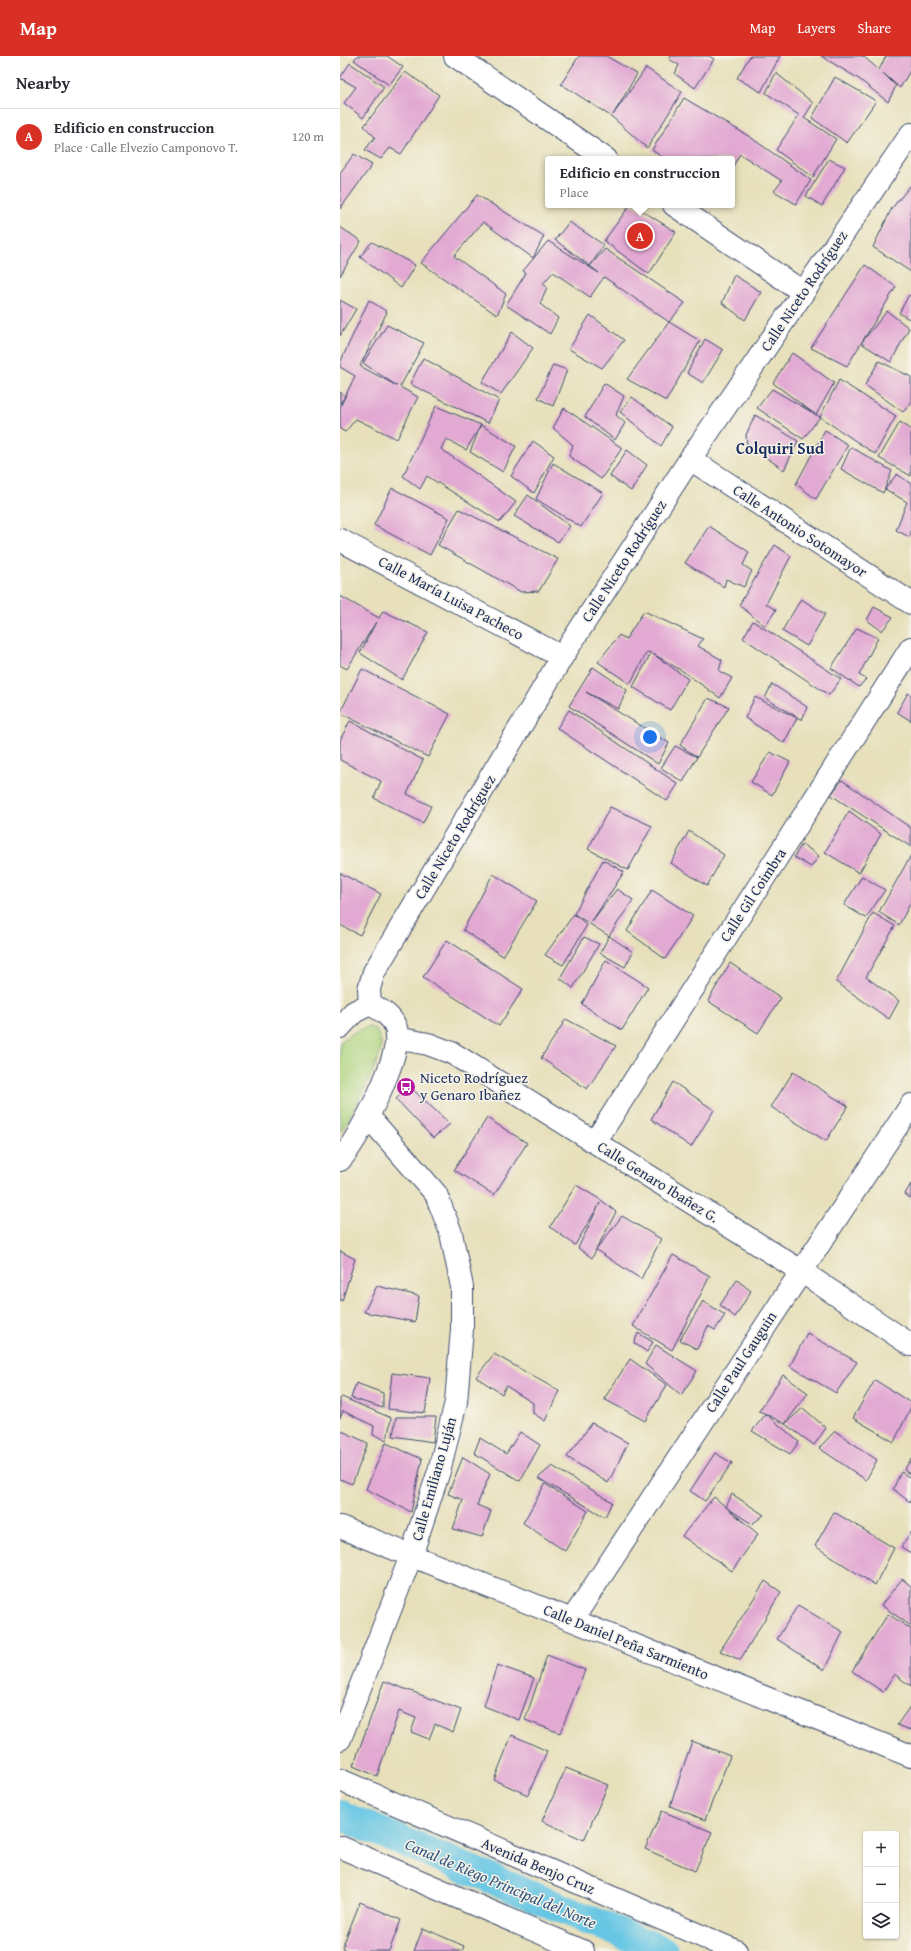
<!DOCTYPE html>
<meta charset="utf-8">
<style>
body{margin:0;font-family:"Gentium Book Plus",serif;background:#f7f7f7;color:#2b2b33}
.controls{position:absolute;right:12px;bottom:12px;display:grid;overflow:hidden;border-radius:4px;box-shadow:0 1px 3px #0004}
.controls button{width:36px;height:36px;display:grid;place-items:center;padding:0;border:0;border-bottom:1px solid #e1e1e2;background:#fff;color:#2b2b33;font:20px sans-serif}
.you{position:absolute;left:310px;top:681px;width:14px;height:14px;margin:-10px;border:3px solid #fff;border-radius:50%;background:#1a73e8;box-shadow:0 0 0 6px #1a73e833}
.badge{display:grid;place-items:center;width:26px;height:26px;border-radius:50%;background:#d93025;color:#fff;font-size:13px;font-weight:700}
.pin{position:absolute;translate:-50% -50%;border:2px solid #fff;box-shadow:0 1px 4px #0006}
.popup{position:absolute;left:205px;top:100px;width:190px;height:52px;box-sizing:border-box;display:grid;place-content:center;border-radius:4px;background:#fff;filter:drop-shadow(0 1px 3px #0005);font-size:13px;white-space:nowrap;color:#7c7c81}
.popup b{font-size:15px;color:#2b2b33}
.popup::after{content:'';position:absolute;left:50%;top:100%;margin-left:-8px;border:8px solid transparent;border-top-color:#fff}
.list{margin:0;padding:0;list-style:none}
h2{display:flex;justify-content:space-between;align-items:center;height:52px;margin:0;padding:0 16px;font-size:17px}
h2 small{font-size:13px;font-weight:400;color:#7c7c81}
.list li{display:grid;grid-template-columns:26px 1fr auto;gap:12px;align-items:center;box-sizing:border-box;height:56px;padding:0 16px;border-top:1px solid #e1e1e2}
.list b{display:block;font-size:15px;white-space:nowrap}
.list p{margin:0;font-size:13px;white-space:nowrap;color:#7c7c81}
.list em{font-size:13px;font-style:normal;color:#7c7c81}
.icon{flex:none;width:22px;height:22px;fill:none;stroke:currentColor;stroke-width:2;stroke-linecap:round;stroke-linejoin:round}
.map{position:relative;flex:none;width:571px;height:1895px;overflow:hidden}
header{display:flex;align-items:center;gap:24px;box-sizing:border-box;height:56px;padding:0 20px;background:#d93025;color:#fff}
header strong{font-size:19px}
nav{display:flex;gap:22px;margin-inline-start:auto;font-size:14px}
main{display:flex}
aside{flex:1;background:#fff}
.map>svg:first-child{display:block}
.green{fill:#acd37d;stroke:#64816e}
.lines{fill:none;stroke-linecap:round;stroke-linejoin:round}
.canal{stroke:#66c6e4;stroke-width:30}
.building{fill:#e2a9d3}
.minor-casing{stroke:#3a4a6c;stroke-width:24}
.minor{stroke:#fff;stroke-width:22}
.labels{text-anchor:middle;stroke-width:3;stroke-linejoin:round;paint-order:stroke}
.street-label{font-size:15px;fill:#1b2f5e;stroke:#f7f3e8}
.poi-label{font-size:15px;fill:#1b2f5e;stroke:#f7f3e8;text-anchor:start}
.neighbourhood-label{font-size:16px;font-weight:bold;fill:#1b2f5e;stroke:#f7f3e8}
.water-label{font-size:16px;font-style:italic;fill:#2e5580;stroke:#f7f3e8}
</style>
<header>
<strong>Map</strong>
<nav><a>Map</a><a>Layers</a><a>Share</a></nav>
</header>
<main>
<aside>
<h2>Nearby<small></small></h2>
<ul class="list">
<li><span class="badge">A</span><div><b>Edificio en construccion</b><p>Place · Calle Elvezio Camponovo T.</p></div><em>120 m</em></li>
</ul>
</aside>
<div class="map">
<svg width="571" height="1895" viewBox="0 0 571 1895">
<rect width="100%" height="100%" fill="#f7f3e8"/>
<filter id="ink" filterUnits="userSpaceOnUse"><feTurbulence type="fractalNoise" baseFrequency=".025" numOctaves="2"/><feDisplacementMap in="SourceGraphic" scale="8" xChannelSelector="R" yChannelSelector="G"/><feConvolveMatrix kernelMatrix="1 2 1 2 8 2 1 2 1" color-interpolation-filters="sRGB"/></filter>
<filter id="wash" filterUnits="userSpaceOnUse"><feTurbulence type="fractalNoise" baseFrequency=".012" numOctaves="4" result="noise"/><feDisplacementMap in="SourceGraphic" scale="16" xChannelSelector="R" yChannelSelector="G"/><feGaussianBlur stdDeviation="0.9" result="paint"/><feColorMatrix in="noise" values="0 0 0 0 0 0 0 0 0 0 0 0 0 0 0 0 0 1.4 0 .05"/><feComposite in="paint" operator="in"/></filter>
<g filter="url(#wash)">
<rect width="100%" height="100%" fill="#e7e0bb"/>
<path class="green" d="M 30,971 L 36,974 C 38,978 41,984 41,989 C 42,1003 9,1063 0,1077 L 0,986 C 9,979 18,973 30,971 Z"/>
<g class="lines">
<path class="canal" d="M 0,1759 L 323,1895"/>
</g>
<g id="blocks">
<path class="building" d="M 17,0 L 47,0 L 63,11 L 49,29 L 14,4 Z
M 239,0 L 266,0 L 297,18 L 273,59 L 306,12 L 342,36 L 307,92 L 272,61 L 221,28 Z
M 331,0 L 369,0 L 374,3 L 355,32 L 335,18 L 339,9 L 329,3 Z
M 410,0 L 440,0 L 421,36 L 397,22 Z
M 481,0 L 523,0 L 539,14 L 546,0 L 571,0 L 571,13 L 560,32 L 543,17 L 556,30 L 548,46 L 519,23 Z
M 10,7 L 44,31 L 23,62 L 4,47 L 16,31 L 0,22 Z
M 65,16 L 99,39 L 61,98 L 50,92 L 41,103 L 25,94 L 35,81 L 24,70 Z
M 436,17 L 473,47 L 464,62 L 496,83 L 473,121 L 436,94 L 459,59 L 426,37 Z
M 495,21 L 536,45 L 507,87 L 472,62 Z
M 344,42 L 410,81 L 471,124 L 456,148 L 434,135 L 442,125 L 400,98 L 392,112 L 392,103 L 325,103 L 312,94 Z
M 14,98 L 32,109 L 0,153 L 0,117 Z
M 489,103 L 505,111 L 482,150 L 466,140 Z
M 571,129 L 571,216 L 533,191 L 552,152 Z
M 137,139 L 204,180 L 193,202 L 143,166 L 114,200 L 166,238 L 157,259 L 81,207 Z
M 290,149 L 293,149 L 336,176 L 309,218 L 264,185 Z
M 229,166 L 264,189 L 250,210 L 215,184 Z
M 0,171 L 21,185 L 0,220 Z
M 208,185 L 259,217 L 250,210 L 265,193 L 345,247 L 329,266 L 264,221 L 250,241 L 213,216 L 203,228 L 207,231 L 200,248 L 218,262 L 210,278 L 166,249 L 186,217 L 183,215 Z
M 32,186 L 75,209 L 61,232 L 20,201 Z
M 525,209 L 556,231 L 507,310 L 471,292 Z
M 394,219 L 421,236 L 405,264 L 382,247 Z
M 569,239 L 571,240 L 571,264 L 559,257 Z
M 0,244 L 16,253 L 0,280 Z
M 29,244 L 47,256 L 20,310 L 57,330 L 23,307 L 47,269 L 84,287 L 60,331 L 78,341 L 57,383 L 16,363 L 5,376 L 0,373 L 0,351 L 15,320 L 0,311 L 0,307 Z
M 547,255 L 569,272 L 551,306 L 521,287 Z
M 250,259 L 284,284 L 262,312 L 229,293 Z
M 329,266 L 360,285 L 326,345 L 287,323 Z
M 172,276 L 193,292 L 161,338 L 142,326 Z
M 365,283 L 383,294 L 363,327 L 347,317 Z
M 452,297 L 494,327 L 476,359 L 433,327 Z
M 83,302 L 159,344 L 148,367 L 70,328 Z
M 539,305 L 571,321 L 571,347 L 563,356 L 525,329 Z
M 213,309 L 227,314 L 213,350 L 198,342 Z
M 499,324 L 556,360 L 535,398 L 480,361 Z
M 264,327 L 284,340 L 276,359 L 285,367 L 275,384 L 245,361 Z
M 432,333 L 480,361 L 463,383 L 417,352 Z
M 0,336 L 5,340 L 0,348 Z
M 292,341 L 332,371 L 321,390 L 280,356 Z
M 96,350 L 141,369 L 176,390 L 163,416 L 130,396 L 141,369 L 126,394 L 106,383 L 101,393 L 176,446 L 160,466 L 87,420 L 80,433 L 63,420 Z
M 224,352 L 282,392 L 261,423 L 229,400 L 233,389 L 213,372 Z
M 415,359 L 458,385 L 444,414 L 407,388 L 406,379 Z
M 560,366 L 571,373 L 571,420 L 539,402 Z
M 485,374 L 508,389 L 476,443 L 456,428 Z
M 193,385 L 214,400 L 194,437 L 171,420 Z
M 511,391 L 552,415 L 543,437 L 501,413 Z
M 287,394 L 307,409 L 291,435 L 270,420 Z
M 213,407 L 263,437 L 241,471 L 196,443 Z
M 557,418 L 571,428 L 571,478 L 569,481 L 556,474 L 567,446 L 545,433 Z
M 52,432 L 109,462 L 90,499 L 34,469 Z
M 188,439 L 230,470 L 218,486 L 174,460 Z
M 119,453 L 218,503 L 199,535 L 181,536 L 98,489 Z
M 369,470 L 409,496 L 403,509 L 412,515 L 404,531 L 386,523 L 384,531 L 345,507 Z
M 435,489 L 451,500 L 426,548 L 436,554 L 425,570 L 399,549 Z
M 0,540 L 39,562 L 43,555 L 88,576 L 62,624 L 20,597 L 36,566 L 7,613 L 0,609 Z
M 461,543 L 485,558 L 467,590 L 442,575 Z
M 534,551 L 553,561 L 542,575 L 527,564 Z
M 304,555 L 363,583 L 358,590 L 382,604 L 379,615 L 392,622 L 380,642 L 344,616 L 313,598 L 348,623 L 330,654 L 293,631 L 311,597 L 307,596 L 290,628 L 258,606 L 279,579 L 286,583 Z
M 413,565 L 501,623 L 489,639 L 403,582 Z
M 517,572 L 538,582 L 519,619 L 526,623 L 519,631 L 491,612 Z
M 253,611 L 287,634 L 278,653 L 246,636 L 329,687 L 318,708 L 229,650 Z
M 22,613 L 110,658 L 88,701 L 0,657 Z
M 432,628 L 467,651 L 462,664 L 425,642 Z
M 568,637 L 571,639 L 571,665 L 557,656 Z
M 415,641 L 457,662 L 444,687 L 405,662 Z
M 368,642 L 389,651 L 357,701 L 340,689 Z
M 229,654 L 338,728 L 327,745 L 217,672 Z
M 10,665 L 83,704 L 67,738 L 91,750 L 83,767 L 34,742 L 41,725 L 0,704 L 0,684 Z
M 335,690 L 357,701 L 343,726 L 321,712 Z
M 430,696 L 450,706 L 432,739 L 411,726 Z
M 502,724 L 571,772 L 571,791 L 491,739 Z
M 270,751 L 312,770 L 288,814 L 248,793 Z
M 509,755 L 541,778 L 519,817 L 485,796 Z
M 349,775 L 384,799 L 367,830 L 331,807 Z
M 462,788 L 479,800 L 471,811 L 454,801 Z
M 571,799 L 571,846 L 559,869 L 539,856 Z
M 263,804 L 284,816 L 252,865 L 277,833 L 293,844 L 269,880 L 234,858 L 247,869 L 223,909 L 205,899 L 234,858 Z
M 0,817 L 41,838 L 20,879 L 0,869 Z
M 153,818 L 197,845 L 163,900 L 123,874 Z
M 522,820 L 545,834 L 526,862 L 504,849 Z
M 312,834 L 353,860 L 325,903 L 287,875 Z
M 533,857 L 555,870 L 526,921 L 559,945 L 549,963 L 496,926 Z
M 269,880 L 293,896 L 285,911 L 260,897 Z
M 244,881 L 259,888 L 233,932 L 220,922 Z
M 107,884 L 183,933 L 159,970 L 83,921 Z
M 266,904 L 308,931 L 282,974 L 242,948 Z
M 390,907 L 441,942 L 418,977 L 368,945 Z
M 226,963 L 276,990 L 247,1033 L 201,1002 Z
M 453,1016 L 508,1050 L 486,1085 L 431,1051 Z
M 333,1026 L 374,1054 L 351,1091 L 311,1063 Z
M 69,1030 L 110,1068 L 93,1082 L 56,1043 Z
M 147,1062 L 187,1087 L 154,1139 L 114,1114 Z
M 571,1128 L 571,1143 L 565,1138 Z
M 236,1129 L 261,1144 L 276,1156 L 256,1194 L 282,1160 L 321,1183 L 301,1223 L 256,1194 L 252,1202 L 238,1192 L 260,1147 L 235,1189 L 210,1171 Z
M 0,1195 L 15,1203 L 2,1245 L 0,1244 Z
M 333,1199 L 370,1220 L 332,1294 L 293,1270 Z
M 397,1224 L 411,1235 L 395,1261 L 380,1249 Z
M 37,1230 L 79,1240 L 75,1266 L 24,1256 Z
M 363,1245 L 385,1259 L 375,1274 L 368,1270 L 357,1293 L 340,1284 Z
M 298,1277 L 313,1286 L 307,1296 L 294,1287 Z
M 467,1277 L 517,1306 L 496,1337 L 450,1310 Z
M 316,1289 L 357,1315 L 341,1339 L 305,1308 Z
M 154,1298 L 219,1335 L 205,1365 L 193,1357 L 193,1347 L 166,1330 L 162,1338 L 136,1321 Z
M 290,1303 L 327,1329 L 305,1365 L 264,1343 Z
M 52,1317 L 90,1322 L 85,1357 L 48,1353 Z
M 443,1319 L 468,1337 L 445,1368 L 426,1358 L 459,1386 L 450,1398 L 412,1375 L 426,1358 L 419,1355 Z
M 535,1324 L 571,1347 L 571,1351 L 554,1386 L 513,1362 Z
M 16,1327 L 43,1337 L 43,1352 L 11,1342 Z
M 2,1341 L 51,1362 L 47,1384 L 33,1379 L 34,1370 L 3,1355 L 0,1362 L 0,1343 Z
M 463,1352 L 486,1372 L 474,1389 L 445,1368 Z
M 56,1361 L 96,1361 L 93,1386 L 53,1380 Z
M 252,1367 L 288,1387 L 268,1427 L 227,1401 Z
M 0,1374 L 28,1387 L 12,1428 L 0,1423 Z
M 495,1375 L 537,1404 L 526,1424 L 479,1392 Z
M 180,1376 L 200,1389 L 180,1425 L 134,1397 L 140,1382 L 166,1398 Z
M 46,1387 L 82,1403 L 71,1456 L 26,1433 Z
M 375,1397 L 392,1407 L 365,1445 L 350,1435 Z
M 123,1401 L 150,1418 L 137,1449 L 151,1455 L 142,1481 L 113,1473 L 123,1444 L 108,1438 Z
M 571,1403 L 571,1419 L 564,1414 Z
M 212,1410 L 272,1446 L 265,1461 L 198,1422 Z
M 561,1416 L 571,1422 L 571,1447 L 553,1433 Z
M 205,1428 L 248,1455 L 225,1495 L 183,1467 Z
M 392,1438 L 424,1459 L 412,1468 L 386,1451 L 418,1478 L 392,1515 L 342,1480 L 374,1441 L 386,1451 Z
M 494,1456 L 554,1492 L 535,1529 L 475,1490 Z
M 571,1476 L 571,1497 L 561,1491 Z
M 562,1523 L 571,1530 L 571,1570 L 541,1549 Z
M 425,1525 L 441,1536 L 400,1604 L 380,1595 Z
M 458,1549 L 503,1576 L 484,1614 L 437,1583 Z
M 548,1558 L 571,1573 L 571,1630 L 554,1618 L 543,1636 L 512,1615 Z
M 207,1599 L 245,1614 L 220,1677 L 185,1664 Z
M 157,1609 L 194,1622 L 179,1664 L 144,1650 Z
M 44,1625 L 121,1654 L 113,1676 L 95,1668 L 89,1683 L 71,1676 L 76,1662 L 59,1655 L 37,1720 L 13,1710 Z
M 571,1649 L 571,1674 L 557,1669 Z
M 172,1679 L 207,1695 L 188,1739 L 154,1724 Z
M 352,1685 L 390,1700 L 365,1764 L 330,1750 Z
M 226,1712 L 268,1729 L 244,1784 L 202,1765 Z
M 322,1755 L 372,1776 L 355,1815 L 305,1793 Z
M 20,1846 L 61,1864 L 49,1895 L 9,1895 L 2,1892 Z
M 83,1872 L 124,1890 L 122,1895 L 74,1895 Z"/>
</g>
</g>
<g filter="url(#ink)">
<use href="#blocks" fill-opacity="0" stroke="#3a4a6c" stroke-width="1"/>
<g class="lines">
<defs>
<path id="minor" d="M 115,0 L 266,103
M 334,149 L 463,236
M 350,403 L 571,547
M 0,484 L 222,601
M 30,948 L 29,933 L 34,916 L 222,601 L 350,403 L 571,78
M 0,971 L 14,956 L 30,948
M 56,982 L 88,988 L 112,997 L 461,1215 L 571,1289
M 255,1086 L 571,592
M 0,1104 C 18,1085 64,997 56,972 C 52,960 41,954 30,948
M 0,1471 L 571,1700
M 232,1564 L 571,1049
M 0,1683 L 71,1500 L 99,1415 L 116,1346 L 122,1273 L 122,1231 L 111,1177 L 96,1138 L 28,1060
M 0,1724 L 396,1895
M 0,1791 L 243,1895"/>
</defs>
<use href="#minor" class="minor-casing"/>
<use href="#minor" class="minor"/>
</g>
</g>
<defs>
<symbol id="bus-disc" viewBox="-11 -11 22 22"><circle r="9.5" fill="#b5179e" stroke="#f7f3e8"/><path d="M-5-6H5V4H4V6H2V4H-2V6H-4V4H-5ZM-3.5-4V0h7V-4ZM-3.5 1.2v1.5H-2V1.2ZM2 1.2v1.5H3.5V1.2Z" fill="#fff"/></symbol>
</defs>
<g fill-rule="evenodd">
<use href="#bus-disc" x="55" y="1020" width="22" height="22"/>
</g>
<g class="labels">
<g class="street-label">
<text transform="translate(464 235) rotate(-56)" y="5">Calle Niceto Rodríguez</text>
<text transform="translate(460 475) rotate(33)" y="5">Calle Antonio Sotomayor</text>
<text transform="translate(284 505) rotate(-57)" y="5">Calle Niceto Rodríguez</text>
<text transform="translate(111 542) rotate(28)" y="5">Calle María Luisa Pacheco</text>
<text transform="translate(115 781) rotate(-59)" y="5">Calle Niceto Rodríguez</text>
<text transform="translate(413 839) rotate(-57)" y="5">Calle Gil Coimbra</text>
<text transform="translate(318 1126) rotate(32)" y="5">Calle Genaro Ibañez G.</text>
<text transform="translate(401 1306) rotate(-57)" y="5">Calle Paul Gauguin</text>
<text transform="translate(94 1423) rotate(-74)" y="5">Calle Emiliano Luján</text>
<text transform="translate(286 1586) rotate(22)" y="5">Calle Daniel Peña Sarmiento</text>
<text transform="translate(198 1810) rotate(23)" y="5">Avenida Benjo Cruz</text>
</g>
<g class="poi-label">
<text x="80" y="1027">Niceto Rodríguez<tspan x="80" dy="17">y Genaro Ibañez</tspan></text>
</g>
<g class="neighbourhood-label">
<text x="440" y="398">Colquiri Sud</text>
</g>
<g class="water-label">
<text transform="translate(161 1827) rotate(23)" y="6">Canal de Riego Principal del Norte</text>
</g>
</g>
</svg>
<div class="controls">
<button>+</button>
<button>−</button>
<button><svg class="icon" aria-label="layers" viewBox="0 0 24 24"><path d="M12 4l9 5-9 5-9-5zM3 14l9 5 9-5"/></svg></button>
</div>
<div class="you"></div>
<div class="pin badge" style="left:300px;top:180px">A</div>
<div class="popup"><b>Edificio en construccion</b>Place</div>
</div>
</main>
